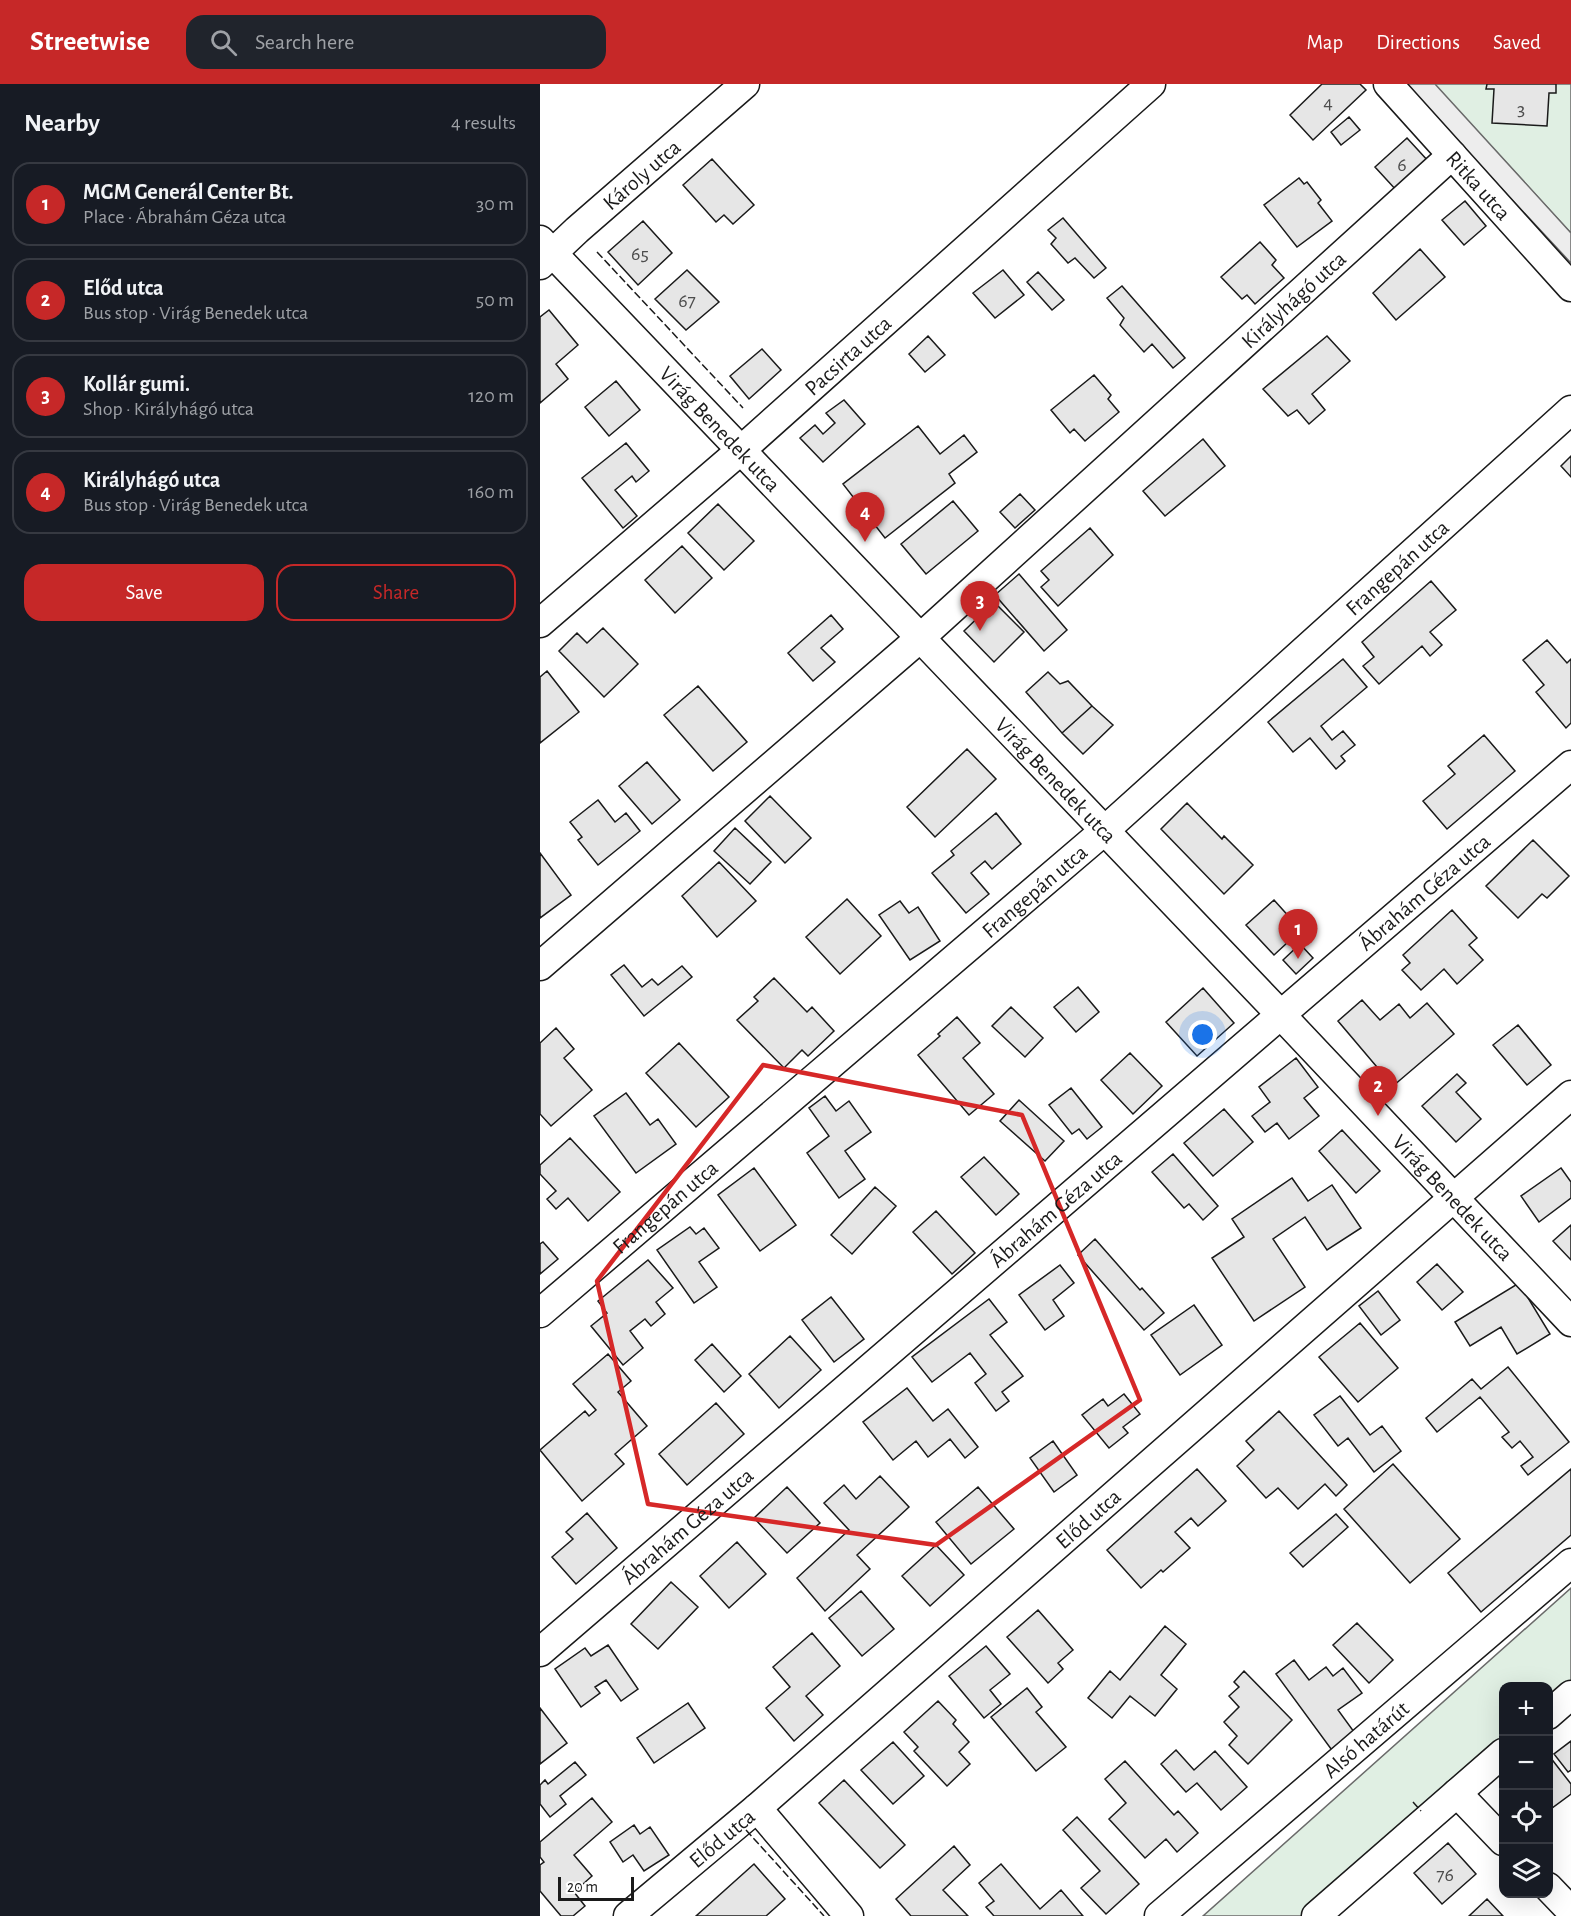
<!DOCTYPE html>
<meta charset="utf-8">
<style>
body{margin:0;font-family:"Alegreya Sans",sans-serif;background:#20242c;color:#f1f3f6}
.controls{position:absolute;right:18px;bottom:18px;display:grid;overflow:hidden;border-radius:12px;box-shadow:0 6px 24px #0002}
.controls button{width:54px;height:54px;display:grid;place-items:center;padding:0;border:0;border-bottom:2px solid #363941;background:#171b24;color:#f1f3f6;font:30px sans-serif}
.scale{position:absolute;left:18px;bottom:15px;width:76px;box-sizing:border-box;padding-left:6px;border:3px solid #1a1a1a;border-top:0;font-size:16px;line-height:21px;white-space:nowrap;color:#1a1a1a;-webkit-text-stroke:4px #fff;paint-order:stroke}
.you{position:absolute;left:663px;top:951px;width:21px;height:21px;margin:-15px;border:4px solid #fff;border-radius:50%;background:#1a73e8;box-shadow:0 0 0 9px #1a73e833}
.badge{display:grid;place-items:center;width:39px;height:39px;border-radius:50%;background:#c62828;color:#fff;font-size:20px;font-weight:700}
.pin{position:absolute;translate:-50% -50px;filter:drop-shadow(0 2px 3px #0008)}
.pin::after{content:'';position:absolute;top:32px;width:21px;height:18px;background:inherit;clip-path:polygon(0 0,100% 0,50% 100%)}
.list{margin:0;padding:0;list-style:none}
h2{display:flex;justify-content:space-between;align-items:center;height:78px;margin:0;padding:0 24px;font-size:26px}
h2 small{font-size:20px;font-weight:400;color:#9ea1a6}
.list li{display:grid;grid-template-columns:39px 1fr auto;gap:18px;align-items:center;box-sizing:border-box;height:84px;margin:0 12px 12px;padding:0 12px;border:2px solid #363941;border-radius:18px}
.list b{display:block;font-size:22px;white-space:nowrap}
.list p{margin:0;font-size:20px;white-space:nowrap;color:#9ea1a6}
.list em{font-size:20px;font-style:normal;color:#9ea1a6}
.actions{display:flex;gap:12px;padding:18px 24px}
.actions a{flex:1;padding:14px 0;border:2px solid #c62828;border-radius:18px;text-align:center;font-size:21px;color:#c62828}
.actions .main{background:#c62828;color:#fff}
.icon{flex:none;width:33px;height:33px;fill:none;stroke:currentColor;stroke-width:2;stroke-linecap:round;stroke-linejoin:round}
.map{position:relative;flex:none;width:1031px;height:1832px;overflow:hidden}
header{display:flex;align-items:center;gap:36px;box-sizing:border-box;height:84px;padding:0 30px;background:#c62828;color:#fff}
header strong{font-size:28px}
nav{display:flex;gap:33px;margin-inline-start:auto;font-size:21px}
.search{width:420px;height:54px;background:#20242c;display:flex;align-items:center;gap:15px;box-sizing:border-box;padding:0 21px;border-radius:18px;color:#9ea1a6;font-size:22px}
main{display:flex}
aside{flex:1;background:#171b24}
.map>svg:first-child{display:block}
.green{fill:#e0efe3;stroke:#6a6a6a;stroke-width:1.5}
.parking{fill:#ededed;stroke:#6a6a6a;stroke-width:1.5}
.building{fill:#e6e6e6;stroke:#1a1a1a;stroke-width:1.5}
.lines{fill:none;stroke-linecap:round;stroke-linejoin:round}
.minor-casing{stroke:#1a1a1a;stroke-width:31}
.minor{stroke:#fff;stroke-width:28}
.fence{stroke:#1a1a1a;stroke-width:1.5;stroke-dasharray:8 3;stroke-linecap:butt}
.marked{fill:none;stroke:#d62828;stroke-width:4.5;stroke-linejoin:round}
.labels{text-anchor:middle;stroke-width:4.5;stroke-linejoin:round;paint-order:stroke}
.number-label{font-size:20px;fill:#4d4d4d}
.street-label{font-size:22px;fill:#1a1a1a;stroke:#fff}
</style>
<header>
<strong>Streetwise</strong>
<div class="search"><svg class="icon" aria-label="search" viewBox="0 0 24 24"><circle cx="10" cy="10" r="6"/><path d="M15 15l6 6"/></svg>Search here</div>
<nav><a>Map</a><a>Directions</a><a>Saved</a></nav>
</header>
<main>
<aside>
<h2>Nearby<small>4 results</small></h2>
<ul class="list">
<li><span class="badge">1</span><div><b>MGM Generál Center Bt.</b><p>Place · Ábrahám Géza utca</p></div><em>30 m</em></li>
<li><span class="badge">2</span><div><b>Előd utca</b><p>Bus stop · Virág Benedek utca</p></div><em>50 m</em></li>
<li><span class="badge">3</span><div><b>Kollár gumi.</b><p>Shop · Királyhágó utca</p></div><em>120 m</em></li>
<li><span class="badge">4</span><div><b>Királyhágó utca</b><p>Bus stop · Virág Benedek utca</p></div><em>160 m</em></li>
</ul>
<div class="actions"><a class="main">Save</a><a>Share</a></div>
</aside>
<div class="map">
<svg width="1031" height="1832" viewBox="0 0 1031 1832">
<rect width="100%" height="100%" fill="#fff"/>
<path class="green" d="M 894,0 L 1031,0 L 1031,149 Z
M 1031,1504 L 1031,1600 L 1009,1620 L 1008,1602 L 963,1602 L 963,1660 L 767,1832 L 663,1832 Z"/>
<path class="parking" d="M 864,0 L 895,0 L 1031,149 L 1031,179 Z"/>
<path class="building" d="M 782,0 L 820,0 L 826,6 L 773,56 L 750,31 Z
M 947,0 L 1016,0 L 1016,9 L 1009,9 L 1007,42 L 952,39 L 954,5 L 946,5 Z
M 809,33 L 820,46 L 801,61 L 791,48 Z
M 867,54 L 889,78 L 857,107 L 835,83 Z
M 172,75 L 214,121 L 193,140 L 184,131 L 176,138 L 143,101 Z
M 759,94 L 764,100 L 767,98 L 781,116 L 778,119 L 792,137 L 757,163 L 724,121 Z
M 925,117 L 946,142 L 924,161 L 902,136 Z
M 523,134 L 566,184 L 554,194 L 535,174 L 528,179 L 511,160 L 516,154 L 508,146 Z
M 103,137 L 132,169 L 98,201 L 68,168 Z
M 720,158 L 736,176 L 732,181 L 744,194 L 715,220 L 707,211 L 702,215 L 681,193 Z
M 880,165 L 905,193 L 856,236 L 833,209 Z
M 147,186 L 179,218 L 146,246 L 115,215 Z
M 463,186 L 484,211 L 455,234 L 433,209 Z
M 498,188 L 524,216 L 512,226 L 487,198 Z
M 582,202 L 645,274 L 633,284 L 612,260 L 604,268 L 580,241 L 584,234 L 567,214 Z
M 9,226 L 38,261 L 16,280 L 28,295 L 0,319 L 0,233 Z
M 388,252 L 405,271 L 385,288 L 369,270 Z
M 787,252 L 810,277 L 772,310 L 785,326 L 769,340 L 757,326 L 748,332 L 723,305 Z
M 222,265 L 241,286 L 209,315 L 190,292 Z
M 554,291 L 571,311 L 568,315 L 579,328 L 545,357 L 534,345 L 530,349 L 511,326 Z
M 76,297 L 100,326 L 69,352 L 45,323 Z
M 304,316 L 325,340 L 283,378 L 260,354 L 275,341 L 283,350 L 295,339 L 286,329 Z
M 378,342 L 400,370 L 424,351 L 437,368 L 409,390 L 415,399 L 345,454 L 303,400 Z
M 663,355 L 685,382 L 625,432 L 603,407 Z
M 86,359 L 109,387 L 96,398 L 92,392 L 75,406 L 97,432 L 83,444 L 42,394 Z
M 1031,372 L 1031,393 L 1021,382 Z
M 480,410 L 495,426 L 475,444 L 460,428 Z
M 413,417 L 438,447 L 386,490 L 361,460 Z
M 178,420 L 214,457 L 184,486 L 148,449 Z
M 550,444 L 573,471 L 518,522 L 501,503 L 509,496 L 501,487 Z
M 142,462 L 172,494 L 135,529 L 105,496 Z
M 479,490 L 527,546 L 504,567 L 455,511 Z
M 891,497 L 916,526 L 890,548 L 902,561 L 890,572 L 882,562 L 839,600 L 823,582 L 834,573 L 822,558 Z
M 454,518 L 484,548 L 454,578 L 424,547 Z
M 291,531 L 303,545 L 281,564 L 295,578 L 273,597 L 248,569 Z
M 63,544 L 98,580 L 64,613 L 19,567 L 37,549 L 47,559 Z
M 1007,556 L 1027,579 L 1031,575 L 1031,639 L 1026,644 L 996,608 L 1004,601 L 983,576 Z
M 803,575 L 827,603 L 781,642 L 792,656 L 803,647 L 815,661 L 801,672 L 805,677 L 796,685 L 770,654 L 753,668 L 728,638 Z
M 7,587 L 39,628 L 0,659 L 0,593 Z
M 508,588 L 520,600 L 528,597 L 552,622 L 522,649 L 486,608 Z
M 158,602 L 207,658 L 173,687 L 124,631 Z
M 552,622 L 573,641 L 543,670 L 522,649 Z
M 944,651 L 975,687 L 907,745 L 883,717 L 915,690 L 908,682 Z
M 427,665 L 456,695 L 395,753 L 367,723 Z
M 107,678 L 140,716 L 112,740 L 79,702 Z
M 230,712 L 271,754 L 245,779 L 205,737 Z
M 58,716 L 75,738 L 86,729 L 100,747 L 58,781 L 38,756 L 42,753 L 30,738 Z
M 647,719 L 682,755 L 684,752 L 713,781 L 684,810 L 621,745 Z
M 456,729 L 481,760 L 452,785 L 445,777 L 431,789 L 449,810 L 426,829 L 392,789 L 414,771 L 411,767 Z
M 195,744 L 231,778 L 210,800 L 174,767 Z
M 993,756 L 1029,792 L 1007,814 L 1002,810 L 978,834 L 946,802 Z
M 0,769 L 31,811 L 0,834 Z
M 179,778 L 216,817 L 177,853 L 142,812 Z
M 307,815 L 341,852 L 300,890 L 266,853 Z
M 734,816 L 761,846 L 734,871 L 706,841 Z
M 360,817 L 369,829 L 378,823 L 400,857 L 370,876 L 339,831 Z
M 912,826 L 937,854 L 929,861 L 943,876 L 917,900 L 904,885 L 881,906 L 862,886 L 870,879 L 863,871 Z
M 760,860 L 773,874 L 756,890 L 743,876 Z
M 84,881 L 102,903 L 112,895 L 118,901 L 142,882 L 152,893 L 104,932 L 71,891 Z
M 234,894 L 267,928 L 272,923 L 294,947 L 268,972 L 262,966 L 244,984 L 197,936 L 218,917 L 214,913 Z
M 538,903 L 559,928 L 536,948 L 514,923 Z
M 663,904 L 694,939 L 657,972 L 626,938 Z
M 822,916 L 840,936 L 859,920 L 870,934 L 887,919 L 914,950 L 853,1002 L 798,937 Z
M 471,923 L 503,954 L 485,973 L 452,942 Z
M 417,933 L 440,959 L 423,974 L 454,1010 L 429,1031 L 378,971 L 400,952 L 398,950 Z
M 978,941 L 1011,981 L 987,1001 L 953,961 Z
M 16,944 L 34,965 L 24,974 L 52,1006 L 11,1042 L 0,1030 L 0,959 Z
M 139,959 L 189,1013 L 156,1043 L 106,989 Z
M 590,969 L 622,1002 L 593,1030 L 561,996 Z
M 756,974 L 778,1003 L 764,1014 L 779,1032 L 749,1055 L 737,1039 L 725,1048 L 712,1032 L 730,1018 L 719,1003 Z
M 917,990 L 926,999 L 916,1008 L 941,1035 L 916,1058 L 882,1022 Z
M 531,1004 L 562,1043 L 547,1055 L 539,1045 L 532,1050 L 509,1021 Z
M 86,1009 L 110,1041 L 118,1035 L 136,1060 L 96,1089 L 54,1032 Z
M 285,1012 L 296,1027 L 309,1017 L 331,1048 L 305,1067 L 325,1095 L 299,1114 L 267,1069 L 289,1052 L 269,1024 Z
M 479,1016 L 524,1057 L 505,1077 L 460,1037 Z
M 684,1025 L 713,1058 L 673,1092 L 644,1059 Z
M 802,1046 L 840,1087 L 816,1109 L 779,1067 Z
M 30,1054 L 80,1108 L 48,1137 L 28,1114 L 16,1125 L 7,1115 L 16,1107 L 0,1090 L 0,1081 Z
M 633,1070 L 678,1122 L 663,1136 L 649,1120 L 644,1124 L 612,1088 Z
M 444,1073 L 479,1110 L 456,1131 L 421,1093 Z
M 214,1084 L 256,1141 L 220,1167 L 178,1111 Z
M 1021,1084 L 1031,1098 L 1031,1114 L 999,1138 L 981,1112 Z
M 752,1094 L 768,1117 L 792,1101 L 821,1144 L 787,1166 L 765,1133 L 733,1155 L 765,1203 L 714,1237 L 672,1174 L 704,1153 L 692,1135 Z
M 335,1103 L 356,1122 L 312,1170 L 291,1151 Z
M 396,1127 L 435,1169 L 412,1190 L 373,1148 Z
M 1031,1141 L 1031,1176 L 1013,1157 Z
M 150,1143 L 156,1150 L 164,1144 L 179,1164 L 159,1178 L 177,1203 L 154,1219 L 117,1166 Z
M 555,1155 L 600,1206 L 602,1204 L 624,1229 L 604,1246 L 538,1171 Z
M 3,1158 L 18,1175 L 0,1190 L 0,1160 Z
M 108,1176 L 133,1204 L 116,1218 L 125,1230 L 111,1242 L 105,1235 L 90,1247 L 103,1264 L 83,1281 L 51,1242 L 67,1229 L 58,1217 Z
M 897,1180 L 923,1208 L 902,1226 L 877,1198 Z
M 520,1181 L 534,1199 L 513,1216 L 524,1232 L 505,1246 L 479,1211 Z
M 979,1199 L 1010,1250 L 977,1270 L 961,1243 L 930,1262 L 915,1238 Z
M 838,1207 L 860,1236 L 841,1251 L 819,1222 Z
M 291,1213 L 324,1255 L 294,1278 L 262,1236 Z
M 449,1215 L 467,1238 L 450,1251 L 483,1292 L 462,1308 L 469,1317 L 456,1327 L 435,1299 L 446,1290 L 430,1269 L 392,1298 L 372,1273 Z
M 654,1221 L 682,1261 L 640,1291 L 611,1251 Z
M 820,1239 L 858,1284 L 818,1318 L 779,1273 Z
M 250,1252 L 281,1286 L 239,1324 L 209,1290 Z
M 172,1260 L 201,1292 L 184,1308 L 155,1276 Z
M 68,1270 L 91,1297 L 78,1308 L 107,1342 L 75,1370 L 84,1380 L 42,1417 L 0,1366 L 45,1327 L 49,1332 L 56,1326 L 33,1300 Z
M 968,1283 L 1029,1358 L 988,1391 L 981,1382 L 993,1373 L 980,1357 L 972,1364 L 962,1353 L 969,1348 L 940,1313 L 897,1348 L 886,1334 L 932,1295 L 941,1305 Z
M 367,1304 L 393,1337 L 408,1325 L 438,1363 L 425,1374 L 410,1355 L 388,1373 L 376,1357 L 353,1376 L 323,1338 Z
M 584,1310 L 600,1330 L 583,1343 L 588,1349 L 569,1364 L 542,1331 L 563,1315 L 568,1322 Z
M 800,1312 L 830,1351 L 842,1342 L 861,1367 L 834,1388 L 808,1354 L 798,1362 L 774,1331 Z
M 176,1319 L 204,1350 L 147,1401 L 119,1370 Z
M 739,1327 L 807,1401 L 796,1412 L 785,1400 L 758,1425 L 738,1404 L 726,1414 L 697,1382 L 714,1366 L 706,1357 Z
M 513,1357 L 537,1391 L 514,1408 L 490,1374 Z
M 853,1380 L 920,1455 L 870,1499 L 804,1425 Z
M 657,1385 L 686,1417 L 658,1442 L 651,1434 L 635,1448 L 650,1464 L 623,1488 L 621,1486 L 601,1504 L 567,1466 Z
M 1031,1385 L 1031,1451 L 941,1528 L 908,1489 Z
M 340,1392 L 369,1423 L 317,1471 L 330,1485 L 285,1527 L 257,1494 L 309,1446 L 284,1419 L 304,1401 L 316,1415 Z
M 247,1403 L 280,1439 L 247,1469 L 214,1434 Z
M 438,1403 L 474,1445 L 431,1480 L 396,1438 Z
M 47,1429 L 77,1464 L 36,1500 L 12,1473 L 33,1455 L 26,1448 Z
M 796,1430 L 808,1443 L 763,1483 L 750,1469 Z
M 197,1458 L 226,1490 L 189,1524 L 160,1492 Z
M 396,1461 L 424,1491 L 390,1522 L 362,1492 Z
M 131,1498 L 158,1523 L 118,1565 L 91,1540 Z
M 321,1507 L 354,1545 L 322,1572 L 289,1534 Z
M 498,1526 L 533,1566 L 518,1579 L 523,1585 L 508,1599 L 467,1553 Z
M 817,1539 L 853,1576 L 829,1599 L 793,1561 Z
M 625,1542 L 646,1560 L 621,1591 L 637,1605 L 615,1632 L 590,1612 L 572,1634 L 548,1614 L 570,1587 L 580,1596 Z
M 272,1549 L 300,1582 L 266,1612 L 283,1631 L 254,1657 L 226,1624 L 250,1603 L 233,1583 Z
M 68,1561 L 98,1605 L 81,1617 L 66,1596 L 55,1603 L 60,1609 L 41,1623 L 15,1585 L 45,1564 L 51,1572 Z
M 446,1562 L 470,1590 L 450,1606 L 461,1620 L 444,1634 L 409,1592 Z
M 754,1576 L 769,1596 L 786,1583 L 793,1592 L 803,1584 L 822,1609 L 798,1626 L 817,1652 L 794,1669 L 736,1590 Z
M 704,1587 L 752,1636 L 708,1680 L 689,1661 L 697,1652 L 684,1638 L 699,1623 L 689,1612 L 699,1603 L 694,1598 Z
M 487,1604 L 502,1623 L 496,1628 L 526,1663 L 496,1687 L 451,1633 Z
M 398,1617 L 416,1636 L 413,1640 L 429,1658 L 419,1668 L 430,1680 L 407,1702 L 374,1667 L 378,1663 L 364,1648 Z
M 148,1619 L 165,1644 L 114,1679 L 97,1654 Z
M 0,1624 L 27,1659 L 0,1680 Z
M 1031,1657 L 1031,1686 L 1028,1688 L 1014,1670 Z
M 353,1658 L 384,1692 L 353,1720 L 321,1686 Z
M 636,1666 L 654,1686 L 675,1667 L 707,1703 L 681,1726 L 657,1699 L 646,1708 L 621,1680 Z
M 1010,1673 L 1031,1700 L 1031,1710 L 1008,1727 L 1008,1675 Z
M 585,1677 L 634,1731 L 638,1727 L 658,1749 L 637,1768 L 626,1755 L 605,1774 L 569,1735 L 586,1719 L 565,1695 Z
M 35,1678 L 46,1691 L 20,1712 L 26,1720 L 10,1733 L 0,1720 L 0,1701 L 5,1696 L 8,1700 Z
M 304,1696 L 365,1761 L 340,1784 L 279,1719 Z
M 52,1714 L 72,1738 L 34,1771 L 52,1792 L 34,1808 L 45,1822 L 33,1832 L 21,1832 L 0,1807 L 0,1781 L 4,1778 L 0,1773 L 0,1758 Z
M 537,1733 L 599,1800 L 566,1830 L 541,1804 L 560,1787 L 523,1746 Z
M 94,1741 L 100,1750 L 110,1743 L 129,1771 L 104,1787 L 93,1771 L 83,1778 L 70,1758 Z
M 908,1759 L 936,1790 L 902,1820 L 874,1789 Z
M 414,1762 L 430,1781 L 403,1806 L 428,1832 L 371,1832 L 356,1815 Z
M 214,1780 L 245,1815 L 226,1832 L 156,1832 Z
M 461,1780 L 500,1825 L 521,1806 L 543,1832 L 454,1832 L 446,1823 L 454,1817 L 439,1799 Z
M 947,1815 L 963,1832 L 929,1832 Z"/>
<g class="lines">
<defs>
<g id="minor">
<path id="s1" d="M 848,0 L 1031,203"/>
<path id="s2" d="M 0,156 L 742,932 L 1031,1238"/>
<path id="s3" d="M 0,181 L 37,146 L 205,0"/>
<path id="s4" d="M 0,539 L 200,367 L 611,0"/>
<path id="s5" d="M 0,882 L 379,555 L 912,71"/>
<path id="s6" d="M 0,1229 L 564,747 L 1031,326"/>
<path id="s7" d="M 0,1568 L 1031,681"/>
<path d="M 1008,1631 L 1031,1611"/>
<path d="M 917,1709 L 963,1757"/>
<path d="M 217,1724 L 309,1832"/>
<path d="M 1008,1803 L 1031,1827"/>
<path id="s8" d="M 88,1832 L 217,1724 L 1031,1011"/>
<path id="s9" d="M 619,1832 L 1031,1479"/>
<path d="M 776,1832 L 963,1669"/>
</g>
</defs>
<use href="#minor" class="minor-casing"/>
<use href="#minor" class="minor"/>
<path class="fence" d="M 57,168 L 203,324
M 873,1718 L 881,1727
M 206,1746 L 284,1832"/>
</g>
<path class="marked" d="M 223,981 L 482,1031 L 600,1316 L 396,1461 L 108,1420 L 57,1197 Z"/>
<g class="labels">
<g class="number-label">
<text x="788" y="25">4</text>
<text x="981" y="31">3</text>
<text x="862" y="87">6</text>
<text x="100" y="176">65</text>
<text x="147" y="223">67</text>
<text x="905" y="1797">76</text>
</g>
<g class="street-label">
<text dy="8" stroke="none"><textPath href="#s3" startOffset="136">Károly utca</textPath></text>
<text dy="8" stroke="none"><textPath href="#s1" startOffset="136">Ritka utca</textPath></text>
<text dy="8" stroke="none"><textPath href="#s5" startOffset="1006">Királyhágó utca</textPath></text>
<text dy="8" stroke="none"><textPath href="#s4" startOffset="408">Pacsirta utca</textPath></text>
<text dy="8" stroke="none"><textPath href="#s2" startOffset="261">Virág Benedek utca</textPath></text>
<text dy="8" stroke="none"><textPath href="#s6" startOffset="1136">Frangepán utca</textPath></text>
<text dy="8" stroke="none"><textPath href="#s2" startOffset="747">Virág Benedek utca</textPath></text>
<text dy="8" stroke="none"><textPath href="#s6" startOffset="650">Frangepán utca</textPath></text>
<text dy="8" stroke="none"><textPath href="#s7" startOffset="1166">Ábrahám Géza utca</textPath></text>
<text dy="8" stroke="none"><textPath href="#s2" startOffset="1323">Virág Benedek utca</textPath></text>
<text dy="8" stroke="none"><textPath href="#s6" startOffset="164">Frangepán utca</textPath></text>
<text dy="8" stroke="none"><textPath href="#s7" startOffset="680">Ábrahám Géza utca</textPath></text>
<text dy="8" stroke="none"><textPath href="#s8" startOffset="608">Előd utca</textPath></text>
<text dy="8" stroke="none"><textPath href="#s7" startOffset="194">Ábrahám Géza utca</textPath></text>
<text dy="8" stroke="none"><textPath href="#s9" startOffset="272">Alsó határút</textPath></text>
<text dy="8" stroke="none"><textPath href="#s8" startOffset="122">Előd utca</textPath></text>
</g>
</g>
</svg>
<div class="controls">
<button>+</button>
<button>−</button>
<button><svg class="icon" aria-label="locate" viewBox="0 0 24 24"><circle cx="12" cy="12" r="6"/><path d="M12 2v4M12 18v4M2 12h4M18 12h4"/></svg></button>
<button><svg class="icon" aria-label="layers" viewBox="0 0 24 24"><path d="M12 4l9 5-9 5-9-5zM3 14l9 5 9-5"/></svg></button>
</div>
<div class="scale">20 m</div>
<div class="you"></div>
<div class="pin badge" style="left:758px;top:875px">1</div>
<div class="pin badge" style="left:838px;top:1032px">2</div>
<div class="pin badge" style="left:440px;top:547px">3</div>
<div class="pin badge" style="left:325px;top:458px">4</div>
</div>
</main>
